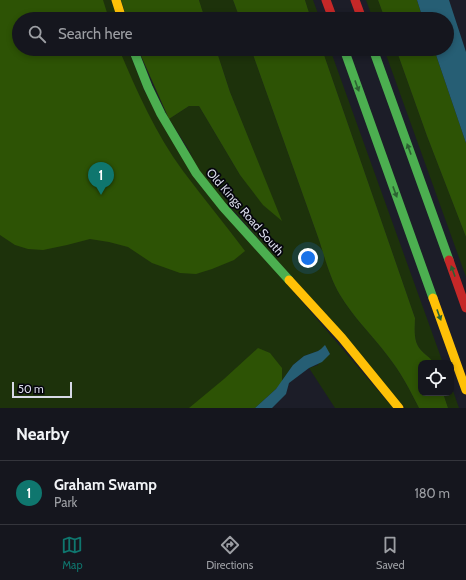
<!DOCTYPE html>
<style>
body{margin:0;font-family:Cabin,sans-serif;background:#22232b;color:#f1f3f6}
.controls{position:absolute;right:12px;bottom:12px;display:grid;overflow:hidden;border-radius:8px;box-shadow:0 2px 6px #0003}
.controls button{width:36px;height:36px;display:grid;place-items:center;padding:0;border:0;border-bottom:1px solid #34353c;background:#15161e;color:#f1f3f6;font:20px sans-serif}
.scale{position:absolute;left:12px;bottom:10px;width:60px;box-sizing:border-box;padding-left:4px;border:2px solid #d7d9e7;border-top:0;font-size:11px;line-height:14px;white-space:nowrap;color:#d7d9e7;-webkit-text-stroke:3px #05050d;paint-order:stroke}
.you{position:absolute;left:308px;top:258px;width:14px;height:14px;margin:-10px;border:3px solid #fff;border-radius:50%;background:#1a73e8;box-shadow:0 0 0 6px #1a73e833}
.badge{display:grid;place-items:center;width:26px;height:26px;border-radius:50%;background:#0f766e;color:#fff;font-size:13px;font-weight:700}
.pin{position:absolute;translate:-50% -33px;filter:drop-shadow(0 1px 2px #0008)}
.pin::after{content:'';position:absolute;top:21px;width:14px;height:12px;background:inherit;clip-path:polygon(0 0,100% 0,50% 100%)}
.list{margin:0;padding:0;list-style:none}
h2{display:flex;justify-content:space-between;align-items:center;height:52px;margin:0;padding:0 16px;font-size:17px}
h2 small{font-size:13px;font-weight:400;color:#9d9fa4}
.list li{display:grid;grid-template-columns:26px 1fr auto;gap:12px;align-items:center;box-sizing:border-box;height:64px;padding:0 16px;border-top:1px solid #34353c}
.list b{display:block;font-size:15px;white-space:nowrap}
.list p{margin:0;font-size:13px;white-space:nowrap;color:#9d9fa4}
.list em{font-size:13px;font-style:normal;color:#9d9fa4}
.icon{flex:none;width:22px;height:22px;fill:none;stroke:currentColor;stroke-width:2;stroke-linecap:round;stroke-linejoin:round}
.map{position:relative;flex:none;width:466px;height:408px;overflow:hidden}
.search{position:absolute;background:#15161e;box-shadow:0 2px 6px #0003;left:12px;right:12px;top:12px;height:44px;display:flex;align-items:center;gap:10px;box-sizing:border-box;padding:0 14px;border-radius:22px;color:#9d9fa4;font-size:15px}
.sheet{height:116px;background:#15161e}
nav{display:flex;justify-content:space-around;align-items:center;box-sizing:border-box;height:56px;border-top:1px solid #34353c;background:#15161e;font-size:11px;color:#9d9fa4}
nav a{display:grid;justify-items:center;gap:2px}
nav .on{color:#0f766e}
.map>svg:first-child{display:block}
.green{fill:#1d320b}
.forest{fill:#2d5305}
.water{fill:#265e74}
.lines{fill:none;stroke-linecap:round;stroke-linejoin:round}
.fast{stroke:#4caf50;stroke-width:9}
.slow{stroke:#ffc107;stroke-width:9}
.jam{stroke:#c62828;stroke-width:9}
.oneway{fill:#2c6232}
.labels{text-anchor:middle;stroke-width:3.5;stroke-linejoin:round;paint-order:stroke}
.street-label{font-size:12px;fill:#d7d9e7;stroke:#05050d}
</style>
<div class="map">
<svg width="466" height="408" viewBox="0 0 466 408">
<rect width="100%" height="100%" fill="#1c1d28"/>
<path class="green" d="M 0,0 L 111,0 L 118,19 L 19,19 L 19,49 L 128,49 L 145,92 L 292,290 L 393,408 L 335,408 L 309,368 L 318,365 L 321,350 L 304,356 L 293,365 L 282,382 L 255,408 L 0,408 Z
M 199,0 L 233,0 L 240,19 L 205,19 Z
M 305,0 L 313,0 L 320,19 L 311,19 Z
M 366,0 L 378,0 L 385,19 L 373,19 Z
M 216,49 L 251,49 L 319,240 C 325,259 330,278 340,295 C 353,317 372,335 387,355 C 400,371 410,390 419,408 L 405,408 L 210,183 L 169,119 L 189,106 L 199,106 L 240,175 L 281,220 L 230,92 Z
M 322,49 L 330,49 L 443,363 L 434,363 C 429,356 425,355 420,349 C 413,340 415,328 415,318 Z
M 384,49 L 396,49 L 427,136 L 466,237 L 466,277 Z
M 451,385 L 459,408 L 448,408 L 443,393 L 451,393 Z"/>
<path class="forest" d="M 0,0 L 103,0 L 109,19 L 19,19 L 19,49 L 119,49 C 137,92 156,134 183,171 C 203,198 225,224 245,251 L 234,260 L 212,269 L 196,274 L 180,273 L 152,263 L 128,247 L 109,242 L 90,239 L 67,245 L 43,250 L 28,249 L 15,245 L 0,235 Z
M 121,0 L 199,0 L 205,19 L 127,19 Z
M 233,0 L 305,0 L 311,19 L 240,19 Z
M 378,0 L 417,0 L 423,19 L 385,19 Z
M 138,49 L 216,49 L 230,92 L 282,221 L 263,205 L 240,175 L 199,106 L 189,106 L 169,119 Z
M 251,49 L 322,49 L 415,318 C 415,328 413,340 420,349 C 425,355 429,356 434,363 L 421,363 L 421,393 L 443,393 L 448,408 L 419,408 C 410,390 400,371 387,355 C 372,335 353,317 340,295 C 330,278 325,259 319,240 Z
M 396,49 L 434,49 L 466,143 L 466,237 L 427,136 Z
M 258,348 L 270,353 L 282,368 L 282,382 L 276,389 L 255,408 L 189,408 L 224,379 Z"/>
<path class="water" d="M 417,0 L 449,0 L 466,52 L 466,143 L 434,49 L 447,49 L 447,19 L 423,19 Z
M 325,345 L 330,354 L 322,362 L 309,368 L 289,383 L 286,394 L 272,408 L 255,408 L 276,389 L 293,365 L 304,356 L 318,351 L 321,349 Z"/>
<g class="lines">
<path class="fast" d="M 133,49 L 148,87 L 161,114 L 196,173 L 223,207 L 289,280
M 344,49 L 433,298
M 373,49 L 449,260"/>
<path class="slow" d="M 116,0 L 122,19
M 289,280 L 342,338 L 399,408
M 433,298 L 466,390"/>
<path class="jam" d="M 326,0 L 333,19
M 355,0 L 362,19
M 449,260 L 466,308"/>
</g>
<defs><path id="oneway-solid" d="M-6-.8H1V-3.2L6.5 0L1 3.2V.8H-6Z"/></defs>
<g class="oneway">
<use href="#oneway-solid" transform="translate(357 86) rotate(70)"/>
<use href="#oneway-solid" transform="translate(409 149) rotate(-110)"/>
<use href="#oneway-solid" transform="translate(395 192) rotate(70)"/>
<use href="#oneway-solid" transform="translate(453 271) rotate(-110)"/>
<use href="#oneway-solid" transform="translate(439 315) rotate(70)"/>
</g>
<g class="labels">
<g class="street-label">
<text transform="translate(245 212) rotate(49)" y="4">Old Kings Road South</text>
</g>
</g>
</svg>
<div class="controls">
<button><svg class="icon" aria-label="locate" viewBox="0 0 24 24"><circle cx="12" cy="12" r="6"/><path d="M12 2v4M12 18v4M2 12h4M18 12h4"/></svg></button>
</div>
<div class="scale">50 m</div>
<div class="you"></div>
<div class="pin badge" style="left:101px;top:195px">1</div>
<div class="search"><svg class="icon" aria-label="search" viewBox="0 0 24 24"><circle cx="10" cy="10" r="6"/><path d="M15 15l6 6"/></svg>Search here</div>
</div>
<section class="sheet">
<h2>Nearby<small></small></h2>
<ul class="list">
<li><span class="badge">1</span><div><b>Graham Swamp</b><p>Park</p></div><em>180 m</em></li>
</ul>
</section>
<nav>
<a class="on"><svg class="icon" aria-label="map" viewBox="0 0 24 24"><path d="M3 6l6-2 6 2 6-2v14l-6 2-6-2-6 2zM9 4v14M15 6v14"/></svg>Map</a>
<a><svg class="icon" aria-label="directions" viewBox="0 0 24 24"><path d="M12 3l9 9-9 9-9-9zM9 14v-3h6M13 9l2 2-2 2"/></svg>Directions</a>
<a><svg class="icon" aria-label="saved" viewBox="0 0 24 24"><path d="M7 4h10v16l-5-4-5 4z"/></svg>Saved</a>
</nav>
